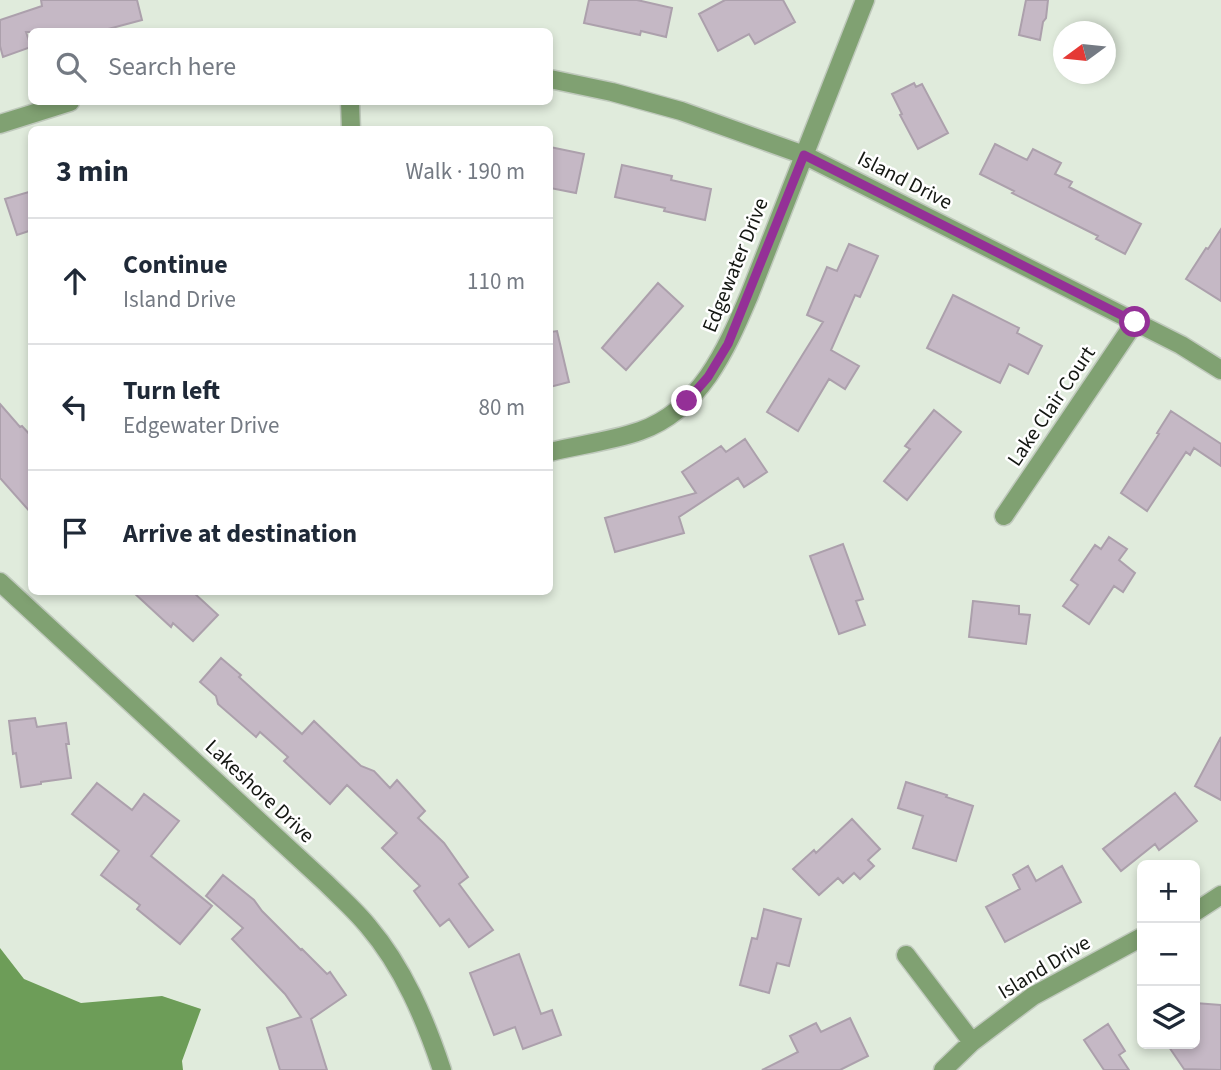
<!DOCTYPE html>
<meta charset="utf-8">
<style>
body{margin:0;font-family:"Source Sans 3",sans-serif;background:#f6f6f7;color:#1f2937}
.controls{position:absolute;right:21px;bottom:21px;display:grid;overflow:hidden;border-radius:10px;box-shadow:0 4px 10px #0003}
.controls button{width:63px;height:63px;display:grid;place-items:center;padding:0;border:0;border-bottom:2px solid #e0e1e3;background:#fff;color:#1f2937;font:35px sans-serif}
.compass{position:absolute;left:1053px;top:21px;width:63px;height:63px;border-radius:50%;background:#fff;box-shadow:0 4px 10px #0003;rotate:255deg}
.stop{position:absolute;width:21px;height:21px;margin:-16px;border:5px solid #943097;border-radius:50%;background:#fff}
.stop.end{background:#943097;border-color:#fff;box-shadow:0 2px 7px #0008}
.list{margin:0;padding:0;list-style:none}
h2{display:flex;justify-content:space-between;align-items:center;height:91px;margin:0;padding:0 28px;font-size:30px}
h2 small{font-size:23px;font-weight:400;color:#747a83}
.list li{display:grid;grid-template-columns:46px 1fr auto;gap:21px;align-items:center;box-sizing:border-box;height:126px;padding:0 28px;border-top:2px solid #e0e1e3}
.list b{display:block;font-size:26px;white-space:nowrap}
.list p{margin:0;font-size:23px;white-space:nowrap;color:#747a83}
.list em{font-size:23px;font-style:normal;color:#747a83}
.icon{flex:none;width:38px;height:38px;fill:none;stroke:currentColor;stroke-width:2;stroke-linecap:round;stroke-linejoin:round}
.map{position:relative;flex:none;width:1221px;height:1070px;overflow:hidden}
.search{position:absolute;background:#fff;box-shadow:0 4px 10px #0003;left:28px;top:28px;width:525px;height:77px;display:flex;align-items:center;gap:18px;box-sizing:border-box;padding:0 24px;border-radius:10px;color:#747a83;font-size:26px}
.panel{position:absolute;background:#fff;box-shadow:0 4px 10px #0003;left:28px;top:126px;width:525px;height:469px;border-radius:10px}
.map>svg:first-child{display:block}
.water{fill:#6d9d58}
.building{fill:#c5b8c5;stroke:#aca0ac;stroke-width:2}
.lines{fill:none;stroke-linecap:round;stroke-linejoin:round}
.minor-casing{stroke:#bfc9bc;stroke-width:21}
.minor{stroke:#80a172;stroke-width:18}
.route{stroke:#943097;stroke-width:9}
.labels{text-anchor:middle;stroke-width:5;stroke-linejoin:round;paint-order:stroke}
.street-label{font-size:21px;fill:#141712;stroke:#fff}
</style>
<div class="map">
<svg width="1221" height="1070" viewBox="0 0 1221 1070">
<rect width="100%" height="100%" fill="#e0ebdc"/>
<path class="water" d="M 0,948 L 24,979 L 81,1003 L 162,996 L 201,1009 L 182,1061 L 183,1070 L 0,1070 Z"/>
<path class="building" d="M 41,0 L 137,0 L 142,20 L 97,32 L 26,32 L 31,47 L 3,57 L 0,46 L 0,20 L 42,6 Z
M 589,0 L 637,0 L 672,8 L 666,37 L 641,31 L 640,35 L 584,23 Z
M 725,0 L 783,0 L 795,22 L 755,44 L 749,34 L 718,51 L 699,14 Z
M 1026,0 L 1048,0 L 1046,18 L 1043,22 L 1040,40 L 1019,35 Z
M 914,83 L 916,87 L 922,84 L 948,133 L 918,149 L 900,115 L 902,114 L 892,94 Z
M 995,144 L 1027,160 L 1033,149 L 1061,163 L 1055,174 L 1072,182 L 1069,187 L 1141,224 L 1125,254 L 1096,239 L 1098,236 L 1012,193 L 1014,191 L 980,174 Z
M 550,147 L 584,154 L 576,193 L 550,188 Z
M 622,165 L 672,176 L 671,180 L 711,189 L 705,220 L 664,211 L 665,208 L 615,197 Z
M 32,191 L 32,230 L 17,235 L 5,199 Z
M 1221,229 L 1221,301 L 1186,279 L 1206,248 L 1208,249 Z
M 849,244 L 878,256 L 860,297 L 855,295 L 831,350 L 859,366 L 845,389 L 829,379 L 798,431 L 767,412 L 823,322 L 807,315 L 827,267 L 837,271 Z
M 658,283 L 683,306 L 626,370 L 602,348 Z
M 953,295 L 1019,328 L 1017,333 L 1042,346 L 1028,374 L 1009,364 L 1000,383 L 927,348 Z
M 557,331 L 569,382 L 550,387 L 550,332 Z
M 0,404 L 20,427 L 22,426 L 32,437 L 32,514 L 0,478 Z
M 934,410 L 961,432 L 907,500 L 884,481 L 910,449 L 905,446 Z
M 1171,411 L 1221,444 L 1221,466 L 1194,448 L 1190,455 L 1186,452 L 1147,511 L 1121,493 L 1159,434 L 1157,433 Z
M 745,439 L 767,472 L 744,487 L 738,478 L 679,517 L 684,533 L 615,552 L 605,518 L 696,493 L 682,472 L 721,446 L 726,452 Z
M 1109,537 L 1127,549 L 1119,560 L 1135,573 L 1123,592 L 1114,586 L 1089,624 L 1063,606 L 1078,585 L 1071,580 L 1095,545 L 1101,549 Z
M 843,544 L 863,599 L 856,601 L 865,625 L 839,634 L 810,556 Z
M 133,592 L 193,592 L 218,615 L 193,641 L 173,623 L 171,627 Z
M 973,601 L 1019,606 L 1019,614 L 1030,615 L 1026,644 L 969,637 Z
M 221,658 L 241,675 L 239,677 L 302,734 L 314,721 L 361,766 L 374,771 L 390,788 L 397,780 L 425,811 L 418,818 L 444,843 L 468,877 L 459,884 L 493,930 L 469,947 L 449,919 L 440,926 L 414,891 L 420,886 L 382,848 L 397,833 L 347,785 L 330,804 L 284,761 L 288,757 L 260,732 L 256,737 L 218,704 L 216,696 L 200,682 Z
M 35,718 L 37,727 L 66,723 L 69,744 L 66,744 L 71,778 L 41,782 L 41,784 L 21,787 L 16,753 L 13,754 L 9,721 Z
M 1221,737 L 1221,800 L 1195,786 Z
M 906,782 L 947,795 L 946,797 L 973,806 L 956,861 L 913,848 L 923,816 L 898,808 Z
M 97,783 L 132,810 L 144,794 L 179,821 L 151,856 L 212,906 L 180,944 L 137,909 L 140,905 L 101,875 L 119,851 L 72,814 Z
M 1175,793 L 1197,821 L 1159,850 L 1155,844 L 1121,871 L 1103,849 Z
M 852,819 L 880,849 L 868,860 L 874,866 L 860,879 L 854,873 L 843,883 L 838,878 L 819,895 L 793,869 L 814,850 L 816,853 Z
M 1028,866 L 1036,881 L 1062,866 L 1081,902 L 1005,942 L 986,907 L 1020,889 L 1013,875 Z
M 223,875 L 254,900 L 262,911 L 301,950 L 302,949 L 327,974 L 330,972 L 346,995 L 311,1019 L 327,1070 L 280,1070 L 267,1028 L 301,1017 L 285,994 L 232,939 L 243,928 L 206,896 Z
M 764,909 L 801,919 L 789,966 L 777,963 L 769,993 L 740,985 L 752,938 L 757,939 Z
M 519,954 L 541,1014 L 552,1010 L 561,1035 L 523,1049 L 515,1027 L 494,1035 L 470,973 Z
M 1195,1003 L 1221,1005 L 1221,1070 L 1184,1069 L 1167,1044 L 1195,1044 Z
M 850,1018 L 868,1056 L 840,1070 L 762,1070 L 798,1052 L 790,1036 L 816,1023 L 821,1032 Z
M 1108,1024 L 1125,1051 L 1119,1055 L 1129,1070 L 1104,1070 L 1084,1040 Z"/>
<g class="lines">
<defs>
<path id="minor" d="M 550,79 L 612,92 L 681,111 L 804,155 L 1181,345 L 1221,370
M 350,102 L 351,130
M 0,124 L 70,102
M 550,452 C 579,445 611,441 640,431 C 700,410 726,350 749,296 L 865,0
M 1004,516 L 1135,322
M 0,582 L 326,883 C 340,897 356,911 368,926 C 403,967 425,1019 442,1070
M 1195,912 L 1221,895
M 906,955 L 972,1042
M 943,1070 L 972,1042 L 1033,996 L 1142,937"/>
</defs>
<use href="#minor" class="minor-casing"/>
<use href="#minor" class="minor"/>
</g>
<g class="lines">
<path class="route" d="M 687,401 L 708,377 L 728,344 L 804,155 L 1135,322"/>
</g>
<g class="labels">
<g class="street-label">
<text transform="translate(905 180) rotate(27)" y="7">Island Drive</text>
<text transform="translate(735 265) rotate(-68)" y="7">Edgewater Drive</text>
<text transform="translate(1051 406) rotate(-56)" y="7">Lake Clair Court</text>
<text transform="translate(260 791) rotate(43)" y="7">Lakeshore Drive</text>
<text transform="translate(1044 967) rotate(-31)" y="7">Island Drive</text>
</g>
</g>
</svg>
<div class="controls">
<button>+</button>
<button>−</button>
<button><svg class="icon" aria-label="layers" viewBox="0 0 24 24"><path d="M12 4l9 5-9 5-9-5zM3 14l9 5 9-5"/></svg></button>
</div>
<svg class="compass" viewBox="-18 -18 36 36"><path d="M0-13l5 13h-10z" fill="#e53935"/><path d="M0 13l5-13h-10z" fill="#747a83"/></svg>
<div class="stop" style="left:1135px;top:322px"></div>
<div class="stop end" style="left:687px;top:401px"></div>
<div class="search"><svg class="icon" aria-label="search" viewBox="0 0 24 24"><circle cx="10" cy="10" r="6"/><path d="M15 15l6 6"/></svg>Search here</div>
<section class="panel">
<h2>3 min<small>Walk · 190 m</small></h2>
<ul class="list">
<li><svg class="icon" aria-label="ahead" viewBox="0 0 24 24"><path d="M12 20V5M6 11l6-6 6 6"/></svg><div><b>Continue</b><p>Island Drive</p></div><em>110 m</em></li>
<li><svg class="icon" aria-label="left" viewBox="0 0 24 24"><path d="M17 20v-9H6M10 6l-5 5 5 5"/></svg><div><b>Turn left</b><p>Edgewater Drive</p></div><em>80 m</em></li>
<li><svg class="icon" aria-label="arrive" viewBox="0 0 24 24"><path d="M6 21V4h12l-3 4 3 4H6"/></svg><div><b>Arrive at destination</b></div></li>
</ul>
</section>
</div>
